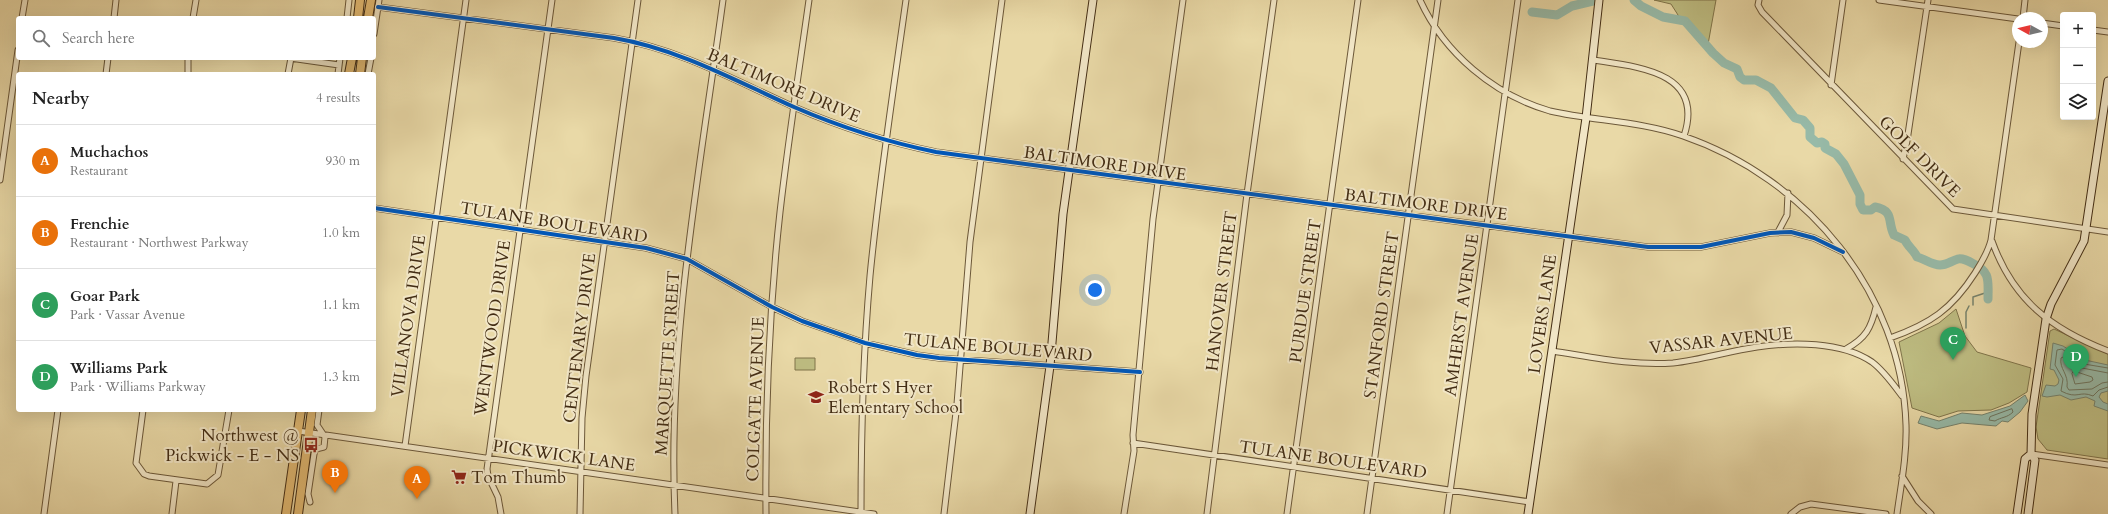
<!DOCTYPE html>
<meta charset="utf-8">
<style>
body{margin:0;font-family:Cardo,serif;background:#f6f6f6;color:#222}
.controls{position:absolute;right:12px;top:12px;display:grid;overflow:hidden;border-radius:4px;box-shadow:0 4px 16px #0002}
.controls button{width:36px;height:36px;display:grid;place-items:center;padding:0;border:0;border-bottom:1px solid #e0e0e0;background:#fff;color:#222;font:20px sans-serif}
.compass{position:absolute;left:2012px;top:12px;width:36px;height:36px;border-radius:50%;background:#fff;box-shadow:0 4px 16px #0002;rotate:278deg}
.you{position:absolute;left:1095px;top:290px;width:14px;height:14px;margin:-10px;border:3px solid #fff;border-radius:50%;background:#1a73e8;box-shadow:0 0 0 6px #1a73e833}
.badge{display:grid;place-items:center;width:26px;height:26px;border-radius:50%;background:#8f2418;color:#fff;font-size:13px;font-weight:700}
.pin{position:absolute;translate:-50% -33px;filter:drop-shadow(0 1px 2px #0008)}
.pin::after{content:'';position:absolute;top:21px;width:14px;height:12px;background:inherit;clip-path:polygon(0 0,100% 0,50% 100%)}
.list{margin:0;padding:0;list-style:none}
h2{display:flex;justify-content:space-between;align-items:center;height:52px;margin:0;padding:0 16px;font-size:17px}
h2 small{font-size:13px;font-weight:400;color:#767676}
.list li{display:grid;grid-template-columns:26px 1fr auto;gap:12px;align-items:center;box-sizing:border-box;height:72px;padding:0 16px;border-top:1px solid #e0e0e0}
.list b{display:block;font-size:15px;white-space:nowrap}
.list p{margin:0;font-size:13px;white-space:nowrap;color:#767676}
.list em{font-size:13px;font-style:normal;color:#767676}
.icon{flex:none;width:22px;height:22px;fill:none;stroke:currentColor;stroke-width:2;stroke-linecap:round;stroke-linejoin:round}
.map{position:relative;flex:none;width:2108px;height:514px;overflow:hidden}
.search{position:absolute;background:#fff;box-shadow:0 4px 16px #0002;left:16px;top:16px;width:360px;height:44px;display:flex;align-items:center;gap:10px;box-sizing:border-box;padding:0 14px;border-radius:4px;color:#767676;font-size:15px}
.panel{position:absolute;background:#fff;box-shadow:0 4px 16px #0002;left:16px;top:72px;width:360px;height:340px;border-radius:4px}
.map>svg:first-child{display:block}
.green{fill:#bebd82;stroke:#80754b}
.water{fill:#97baa8;stroke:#75826d}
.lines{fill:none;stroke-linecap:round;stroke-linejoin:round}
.shore{stroke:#6d745e;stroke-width:1}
.stream{stroke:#75826d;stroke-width:1.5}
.river{stroke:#97baa8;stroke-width:9}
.street-casing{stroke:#6c5839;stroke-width:7}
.secondary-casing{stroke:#432d14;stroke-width:9}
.primary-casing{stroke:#432d14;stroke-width:10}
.street{stroke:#f1e6c6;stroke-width:5}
.secondary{stroke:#f1e6c6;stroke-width:7}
.primary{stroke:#e4bc74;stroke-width:8}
.cycleway-casing{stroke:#f1e6c6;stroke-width:6}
.cycleway{stroke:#0057b8;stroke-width:4}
.labels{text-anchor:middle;stroke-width:4;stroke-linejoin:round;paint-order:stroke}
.street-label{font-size:17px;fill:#432d14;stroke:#f1e6c6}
.poi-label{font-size:17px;fill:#432d14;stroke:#f1e6c6;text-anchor:start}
</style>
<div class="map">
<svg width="2108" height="514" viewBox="0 0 2108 514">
<rect width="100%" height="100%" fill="#e9d9a7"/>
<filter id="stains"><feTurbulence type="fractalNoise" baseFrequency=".005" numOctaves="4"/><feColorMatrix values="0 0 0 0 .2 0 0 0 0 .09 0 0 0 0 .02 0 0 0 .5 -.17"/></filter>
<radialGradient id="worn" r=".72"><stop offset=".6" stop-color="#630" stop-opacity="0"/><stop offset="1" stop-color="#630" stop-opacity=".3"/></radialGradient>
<path class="green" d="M 1654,0 L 1716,0 L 1707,50 L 1685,26 L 1671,4 Z
M 1956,309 L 1965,336 L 1977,352 L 2031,368 L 2027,392 L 2009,403 L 1991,410 L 1958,411 L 1939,417 L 1912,408 L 1899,342 L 1939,323 Z
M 2054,329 L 2108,354 L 2108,459 L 2047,450 L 2038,439 L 2036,427 L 2050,331 Z
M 795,358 L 815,358 L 815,370 L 795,370 Z"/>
<path class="water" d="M 2053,343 L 2063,346 L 2085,360 L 2108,365 L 2108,391 L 2101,393 L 2099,397 L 2103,402 L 2108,404 L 2108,411 L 2094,406 L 2095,401 L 2086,397 L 2071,400 L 2060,395 L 2047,397 L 2042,396 L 2046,385 L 2055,386 L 2058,384 L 2059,380 L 2054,370 L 2050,369 Z
M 2025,395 L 2028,401 L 2020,412 L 2008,422 L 2002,421 L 1996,426 L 1962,423 L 1937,429 L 1918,423 L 1921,416 L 1939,421 L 1962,413 L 1982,415 L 2010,406 Z"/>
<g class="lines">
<path class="shore" d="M 2108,368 L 2084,364 L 2062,349 L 2057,350 L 2055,365 L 2063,379 L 2061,391 C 2078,400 2079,390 2093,396 L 2099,390 L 2108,387
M 2074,371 L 2092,377 L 2093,380 L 2090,382 L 2075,384 L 2072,374 Z
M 2108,373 L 2082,368 L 2063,357 L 2061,358 C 2059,369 2069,374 2067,387 L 2069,390 L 2092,389 L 2102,383 L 2108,382
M 2012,409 L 2013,412 C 2007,418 2001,417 1995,421 L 1989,420 L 1990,417 Z"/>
<path class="stream" d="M 1973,305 L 1973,297 L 1988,292
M 1966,328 L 1966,312 L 1969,306"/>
<path class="river" d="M 1634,0 L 1641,6 L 1663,17 L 1685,21 L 1713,53 L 1724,63 L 1737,69 L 1740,77 L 1744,80 L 1756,80 L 1771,88 L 1795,118 L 1803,120 L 1810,128 L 1810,137 L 1817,143 L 1822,142 L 1825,144 L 1825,148 L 1836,154 L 1844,164 L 1860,195 L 1860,204 L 1863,210 L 1871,210 L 1875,207 C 1895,211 1887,222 1894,235 L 1905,240 C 1908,247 1914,250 1917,257 C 1925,259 1932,265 1940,265 C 1947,265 1951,261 1958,259 C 1962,258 1969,261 1972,263 C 1991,272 1988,280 1988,299
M 1532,12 L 1557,15 L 1572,6 L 1593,1"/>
<defs>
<path id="street" d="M 1420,0 C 1444,53 1494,95 1550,111 C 1594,121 1640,121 1683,136 C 1806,178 1902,292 1906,425 C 1907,455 1901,485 1897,514
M 1759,0 L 1758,5 L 1762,12 L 1953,209 L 2108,232
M 1879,0 L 2018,19
M 378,7 L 614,38 C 679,49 736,81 794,107 C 840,127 887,142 936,152 L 1648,247 L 1701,247 L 1770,233 L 1791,232 L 1814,238 L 1843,252
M 22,18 L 25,0
M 114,18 L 116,0
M 193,18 L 196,0
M 347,18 L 349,0
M 2023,18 L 2025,0
M 2042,23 L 2063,26
M 2093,30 L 2108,32
M 374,34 L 379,0
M 290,58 L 339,65
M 1593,60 C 1639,67 1705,72 1684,136
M 106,74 L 108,58
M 188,74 L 188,58
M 288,74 L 291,58
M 338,74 L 340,58
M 368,74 L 371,58
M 1831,85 L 1843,0
M 1903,159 L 1907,141 L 1928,0
M 0,180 L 18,50
M 374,208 L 646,248 L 687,259 L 772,307 L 802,321 L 865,343 L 917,355 L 939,358 L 1140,372
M 1778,232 L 1787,215 L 1788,193
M 1992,241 C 2013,300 2051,329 2108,351
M 1890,338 C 1930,324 1952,309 1975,273 C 1982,262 1988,252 1991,240 L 2019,42
M 1846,349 C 1866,338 1871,328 1876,307
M 1552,351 C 1592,357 1632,366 1673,363 C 1701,360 1729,351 1757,347 C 1792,342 1841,341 1872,362 C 1884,371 1893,384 1902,396
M 143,410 L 136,463 L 144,474 L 149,476 L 207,484 L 218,475 L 229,410
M 298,431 L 874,514
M 1133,443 L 1530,502
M 405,446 L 466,0
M 2031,454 L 2108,465
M 1902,476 L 1918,501 L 1931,514
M 310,502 L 308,494 L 314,454 L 316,449 L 324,447 L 325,437 L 317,425 L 319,410
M 44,514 L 58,410
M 172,514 L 176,481
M 501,514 L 498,497 L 488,476 L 487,469 L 552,0
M 580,514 L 582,418 L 586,376 L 638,0
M 675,514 C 667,341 700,170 723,0
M 766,514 C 765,414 769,312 780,212 C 788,142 799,71 809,0
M 861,514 C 861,435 863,355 870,276 C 879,183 893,92 906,0
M 944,514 L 957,404 L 970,242 L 1002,0
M 1124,514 L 1134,451 L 1133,435 L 1153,219 L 1183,0
M 1207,514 L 1247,194 L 1274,0
M 1287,514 L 1358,0
M 1367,514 L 1438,0
M 1447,514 L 1518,0
M 1791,514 L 1800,507 L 1811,504 L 1886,514"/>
<path id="secondary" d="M 1030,514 L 1050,366 L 1063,214 L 1093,0
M 1528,514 L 1586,118 L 1599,0
M 2017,514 L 2025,459 L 2031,454
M 2028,514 L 2035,460 L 2031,454 L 2032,414 L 2046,319 L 2051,304 L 2084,241 L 2108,81"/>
<path id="primary" d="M 358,18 L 360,0
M 368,18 L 371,0
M 349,74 L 352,58
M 360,74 L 362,58
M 286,514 L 301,410
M 298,514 L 312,410"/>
</defs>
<use href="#street" class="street-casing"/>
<use href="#secondary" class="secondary-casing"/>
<use href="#primary" class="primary-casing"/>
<use href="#street" class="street"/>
<use href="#secondary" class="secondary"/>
<use href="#primary" class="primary"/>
<defs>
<path id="cycleway" d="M 378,7 L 614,38 C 679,49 736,81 794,107 C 840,127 887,142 936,152 L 1648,247 L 1701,247 L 1770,233 L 1791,232 L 1814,238 L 1843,252
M 374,208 L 646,248 L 687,259 L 772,307 L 802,321 L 865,343 L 917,355 L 939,358 L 1140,372"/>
</defs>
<use href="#cycleway" class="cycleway-casing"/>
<use href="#cycleway" class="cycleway"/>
</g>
<defs>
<symbol id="school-bare" viewBox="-9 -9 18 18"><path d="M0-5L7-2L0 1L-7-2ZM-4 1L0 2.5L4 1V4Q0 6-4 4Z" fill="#8f2418" stroke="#f1e6c6" stroke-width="2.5" paint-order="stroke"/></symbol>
<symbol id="bus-bare" viewBox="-9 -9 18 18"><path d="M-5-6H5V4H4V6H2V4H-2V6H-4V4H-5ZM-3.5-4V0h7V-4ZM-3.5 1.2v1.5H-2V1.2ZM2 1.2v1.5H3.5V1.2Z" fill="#8f2418" stroke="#f1e6c6" stroke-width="2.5" paint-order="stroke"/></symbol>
<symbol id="supermarket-bare" viewBox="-9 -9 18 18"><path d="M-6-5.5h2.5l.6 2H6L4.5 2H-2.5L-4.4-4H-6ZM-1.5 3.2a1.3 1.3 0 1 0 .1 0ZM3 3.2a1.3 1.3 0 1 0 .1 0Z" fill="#8f2418" stroke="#f1e6c6" stroke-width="2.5" paint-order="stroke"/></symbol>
</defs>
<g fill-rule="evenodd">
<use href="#school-bare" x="805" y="386" width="22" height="22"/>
<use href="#bus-bare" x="300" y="434" width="22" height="22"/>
<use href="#supermarket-bare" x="448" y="466" width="22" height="22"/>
</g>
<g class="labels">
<g class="street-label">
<text transform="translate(784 85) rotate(23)" y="6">BALTIMORE DRIVE</text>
<text transform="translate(1920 156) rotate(45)" y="6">GOLF DRIVE</text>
<text transform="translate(1105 163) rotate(8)" y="6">BALTIMORE DRIVE</text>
<text transform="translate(1426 204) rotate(7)" y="6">BALTIMORE DRIVE</text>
<text transform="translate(554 222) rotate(9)" y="6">TULANE BOULEVARD</text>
<text transform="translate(1221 291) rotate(-83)" y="6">HANOVER STREET</text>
<text transform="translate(1305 291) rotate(-82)" y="6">PURDUE STREET</text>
<text transform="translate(1542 314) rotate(-82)" y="6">LOVERS LANE</text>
<text transform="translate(1381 315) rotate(-82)" y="6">STANFORD STREET</text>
<text transform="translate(1461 315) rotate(-82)" y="6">AMHERST AVENUE</text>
<text transform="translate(408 316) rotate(-82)" y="6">VILLANOVA DRIVE</text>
<text transform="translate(492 328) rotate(-82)" y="6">WENTWOOD DRIVE</text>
<text transform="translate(579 338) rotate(-83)" y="6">CENTENARY DRIVE</text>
<text transform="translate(1721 340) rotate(-6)" y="6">VASSAR AVENUE</text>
<text transform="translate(998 347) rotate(5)" y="6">TULANE BOULEVARD</text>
<text transform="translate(667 363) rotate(-86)" y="6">MARQUETTE STREET</text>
<text transform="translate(755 399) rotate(-88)" y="6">COLGATE AVENUE</text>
<text transform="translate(564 455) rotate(8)" y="6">PICKWICK LANE</text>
<text transform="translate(1333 459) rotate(8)" y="6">TULANE BOULEVARD</text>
</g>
<g class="poi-label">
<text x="828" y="393">Robert S Hyer<tspan x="828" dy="20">Elementary School</tspan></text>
<text x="299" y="441" text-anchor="end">Northwest @<tspan x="299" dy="20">Pickwick - E - NS</tspan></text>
<text x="471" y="483">Tom Thumb</text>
</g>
</g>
<rect width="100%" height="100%" filter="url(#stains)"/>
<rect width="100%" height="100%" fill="url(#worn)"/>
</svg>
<div class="controls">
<button>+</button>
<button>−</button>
<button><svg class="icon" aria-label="layers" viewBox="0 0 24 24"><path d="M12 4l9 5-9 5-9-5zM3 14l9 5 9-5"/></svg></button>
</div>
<svg class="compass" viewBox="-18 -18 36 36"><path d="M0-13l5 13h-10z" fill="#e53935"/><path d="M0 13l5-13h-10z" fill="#767676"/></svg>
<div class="you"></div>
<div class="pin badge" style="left:417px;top:499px;background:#e8710a">A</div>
<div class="pin badge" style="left:335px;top:493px;background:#e8710a">B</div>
<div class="pin badge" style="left:1953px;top:360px;background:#2e9e5b">C</div>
<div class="pin badge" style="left:2076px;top:377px;background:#2e9e5b">D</div>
<div class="search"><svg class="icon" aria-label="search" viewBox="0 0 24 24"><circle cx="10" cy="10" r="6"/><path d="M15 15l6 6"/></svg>Search here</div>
<section class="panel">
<h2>Nearby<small>4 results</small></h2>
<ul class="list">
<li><span class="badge" style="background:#e8710a">A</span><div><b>Muchachos</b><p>Restaurant</p></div><em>930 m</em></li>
<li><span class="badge" style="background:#e8710a">B</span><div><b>Frenchie</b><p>Restaurant · Northwest Parkway</p></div><em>1.0 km</em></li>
<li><span class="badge" style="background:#2e9e5b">C</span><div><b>Goar Park</b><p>Park · Vassar Avenue</p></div><em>1.1 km</em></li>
<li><span class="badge" style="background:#2e9e5b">D</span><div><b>Williams Park</b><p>Park · Williams Parkway</p></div><em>1.3 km</em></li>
</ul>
</section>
</div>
